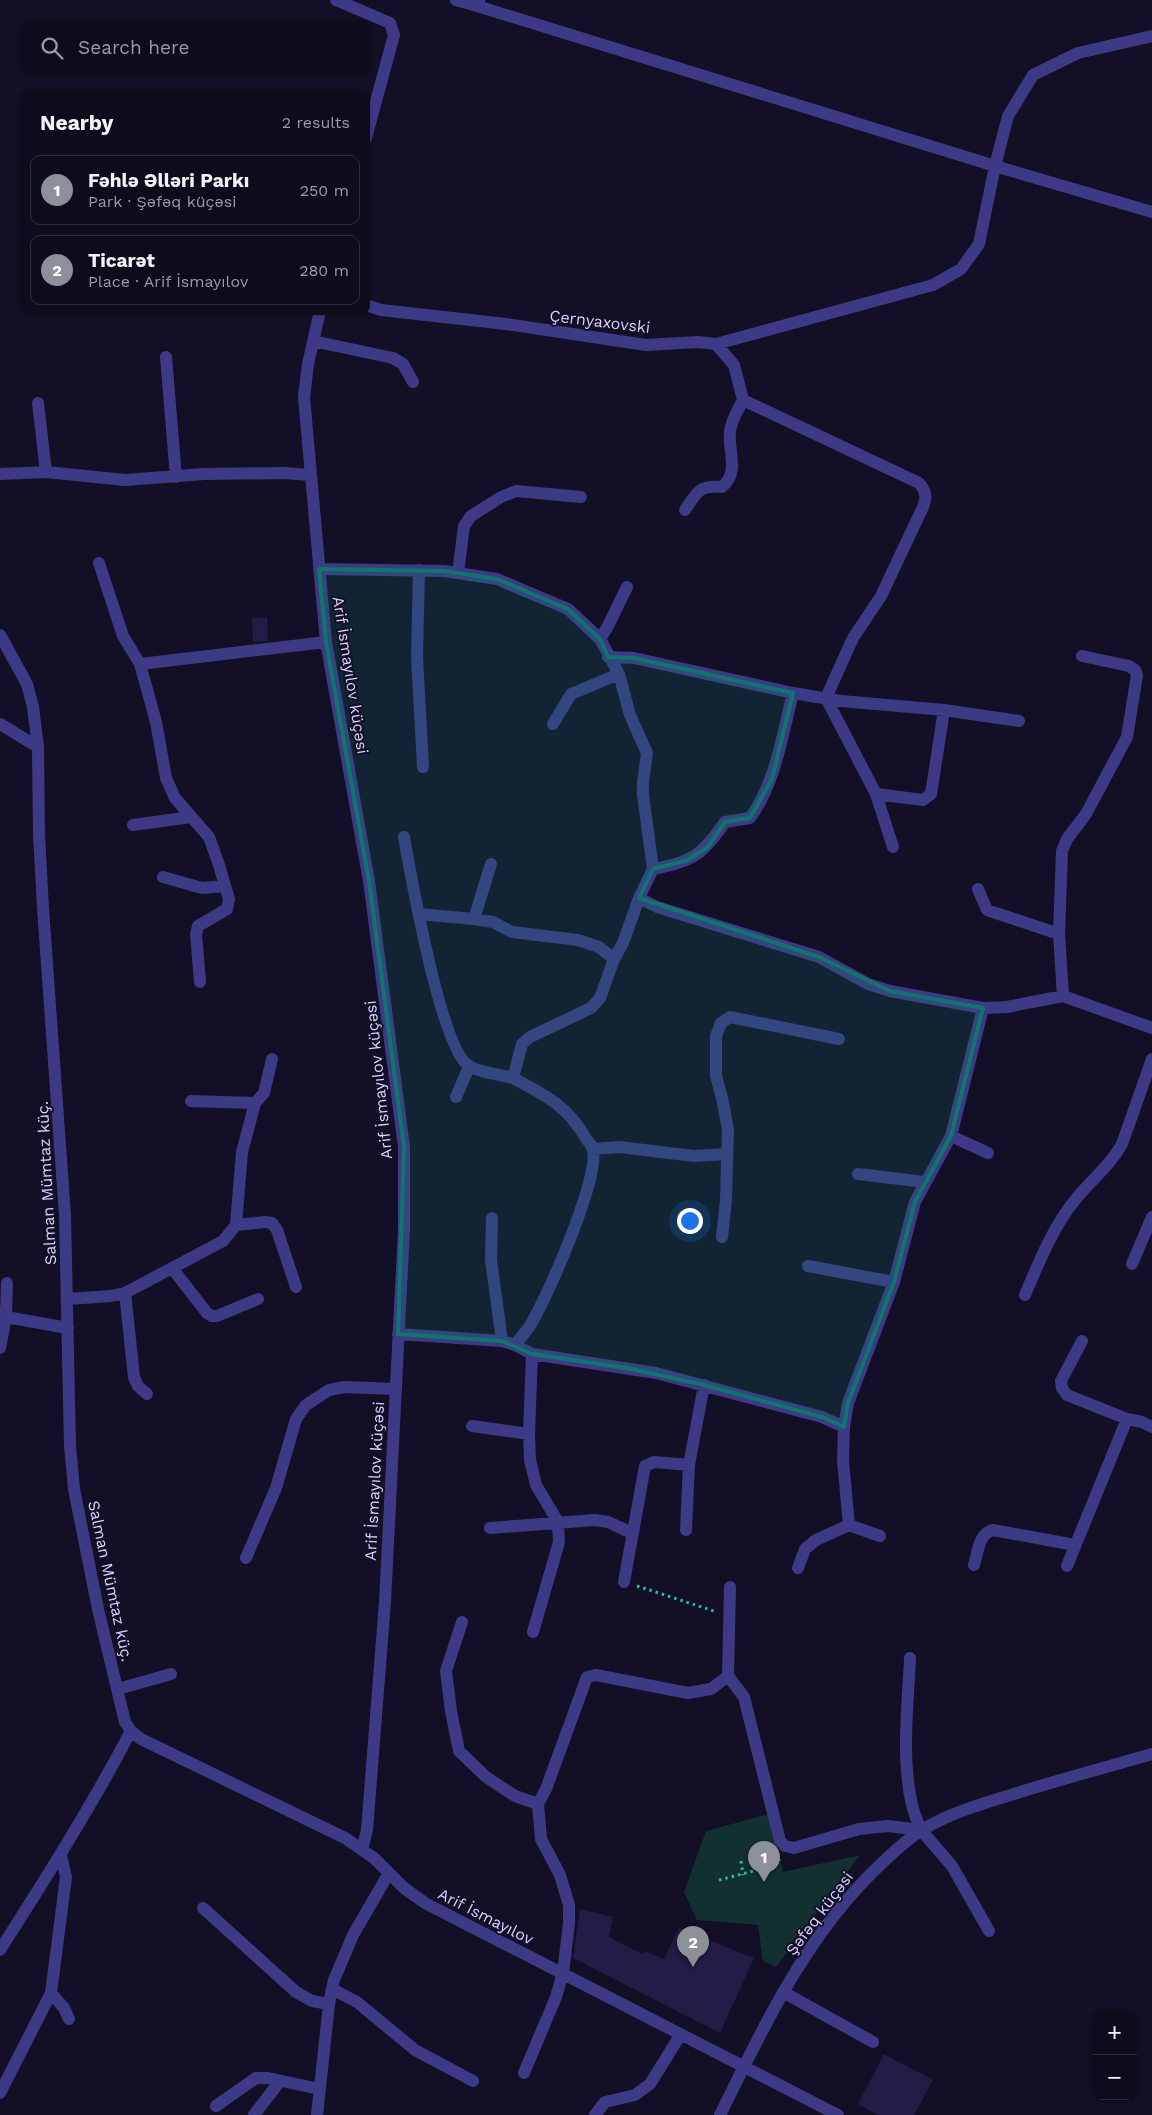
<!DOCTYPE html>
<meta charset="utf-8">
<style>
body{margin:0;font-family:"Work Sans",sans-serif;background:#1c1929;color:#f1f3f6}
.controls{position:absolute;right:15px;bottom:15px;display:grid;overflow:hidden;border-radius:10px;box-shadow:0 1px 4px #0004}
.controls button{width:45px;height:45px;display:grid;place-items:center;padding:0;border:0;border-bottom:1px solid #2e2b3b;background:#0e0b1c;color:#f1f3f6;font:25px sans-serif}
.you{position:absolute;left:689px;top:1220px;width:18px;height:18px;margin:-12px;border:4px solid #fff;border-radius:50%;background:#1a73e8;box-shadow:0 0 0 8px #1a73e833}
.badge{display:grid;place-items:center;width:32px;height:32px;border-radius:50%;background:#8c9099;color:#fff;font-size:16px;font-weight:700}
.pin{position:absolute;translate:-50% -41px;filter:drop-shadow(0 1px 2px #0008)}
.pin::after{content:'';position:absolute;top:26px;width:18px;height:15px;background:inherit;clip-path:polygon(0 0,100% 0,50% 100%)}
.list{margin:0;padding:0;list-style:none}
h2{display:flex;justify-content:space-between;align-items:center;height:65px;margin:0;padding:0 20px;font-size:21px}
h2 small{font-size:16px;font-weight:400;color:#9b9ba3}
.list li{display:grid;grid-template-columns:32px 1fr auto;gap:15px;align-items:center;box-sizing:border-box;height:70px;margin:0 10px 10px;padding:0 10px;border:1px solid #2e2b3b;border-radius:10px}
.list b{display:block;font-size:19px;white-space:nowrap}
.list p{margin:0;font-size:16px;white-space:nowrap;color:#9b9ba3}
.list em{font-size:16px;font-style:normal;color:#9b9ba3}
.icon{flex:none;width:28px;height:28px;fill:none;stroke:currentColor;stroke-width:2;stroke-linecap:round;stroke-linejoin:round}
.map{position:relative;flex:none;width:1152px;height:2115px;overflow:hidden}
.search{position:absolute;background:#0e0b1c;box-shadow:0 1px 4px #0004;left:20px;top:20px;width:350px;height:55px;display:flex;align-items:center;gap:12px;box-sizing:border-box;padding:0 18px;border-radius:10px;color:#9b9ba3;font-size:19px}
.panel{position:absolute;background:#0e0b1c;box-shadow:0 1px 4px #0004;left:20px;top:90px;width:350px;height:225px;border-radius:10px}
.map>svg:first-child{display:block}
.park{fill:#12302f}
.building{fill:#241b47}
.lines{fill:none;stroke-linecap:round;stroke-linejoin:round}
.path{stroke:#2fb8b0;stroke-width:3;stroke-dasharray:2.5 4;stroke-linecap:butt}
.minor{stroke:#3d3a85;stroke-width:12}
.marked{fill:#0f766e;fill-opacity:0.2;stroke:#0f766e;stroke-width:4;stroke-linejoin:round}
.labels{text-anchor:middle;stroke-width:4;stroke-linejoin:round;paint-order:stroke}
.street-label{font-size:16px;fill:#d9d4ff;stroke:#130f26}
</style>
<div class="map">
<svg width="1152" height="2115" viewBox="0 0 1152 2115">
<rect width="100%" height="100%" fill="#130f26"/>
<path class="park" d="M 769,1814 L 783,1872 L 860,1855 L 776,1967 L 763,1961 L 758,1925 L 697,1920 L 684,1892 L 706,1831 Z"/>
<path class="building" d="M 267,617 L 268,641 L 253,642 L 252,618 Z
M 580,1909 L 613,1917 L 609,1937 L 642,1954 L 644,1951 L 664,1959 L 679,1928 L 754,1958 L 720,2033 L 573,1958 Z
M 884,2054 L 933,2080 L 914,2115 L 878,2115 L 858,2104 Z"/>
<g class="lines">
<path class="path" d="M 637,1586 L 714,1611
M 741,1861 L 743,1875
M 719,1880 L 776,1865 L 780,1859"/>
<path class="minor" d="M 336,0 L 390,23 L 394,35 L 366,138
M 456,0 L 477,6
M 479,0 L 477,6 L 995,166 L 1152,212
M 366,305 L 381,310 L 506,324 L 646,345 L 698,342 L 716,344 L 734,365 L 743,400 C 738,410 731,420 730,432 C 728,452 740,472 722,487 C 699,485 697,492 685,510
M 320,311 L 308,364 L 304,397 L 326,642 L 369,881 L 404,1147 L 404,1229 L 385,1602 L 367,1830 L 362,1850
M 313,341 L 393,358 L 403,364 L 413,382
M 716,344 L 933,285 L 961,269 L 979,244 L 995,166 L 1008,116 L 1033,75 L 1078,53 L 1152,36
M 166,357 L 176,477
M 743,400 L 919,483 C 926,491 927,497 923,507 L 881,596 L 853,638 L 826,698 L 876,794 L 893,847
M 38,403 L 46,472
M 0,474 L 46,472 L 125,480 L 204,474 L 284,473 L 310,475
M 99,563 L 123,636 L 140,664 L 156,722 L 166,778 L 175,798 L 209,837 L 219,865 L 229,899 L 227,909 L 198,926 L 196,934 L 200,982
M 319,569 L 444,571 L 497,579 L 568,609 L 600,639 L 619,674 L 630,715 L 647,753 L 643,782 L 643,795 L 653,869 L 639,898 L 623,943 L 614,959 L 600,998 L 591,1008 L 530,1037 L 522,1044 L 513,1078 C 544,1095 567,1105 585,1137 C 587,1140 592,1145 593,1150 C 599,1179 548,1296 531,1324 C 527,1331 520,1338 515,1345 L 502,1341 L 398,1334
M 419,570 L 417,657 L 423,767
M 458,573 L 464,526 L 471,516 L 501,497 L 516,491 L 581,497
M 0,635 L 27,684 L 33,707 L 38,747 L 39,835 L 43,908 L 65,1215 L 70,1446 L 74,1489 L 98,1609 L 125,1722 L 131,1731 L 141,1739 L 345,1838 L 374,1858 L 404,1888 L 425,1903 L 838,2115
M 600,639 L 608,626 L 627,587
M 608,657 L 634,658 L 793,693 L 841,701 L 944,710 L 931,794 L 923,800 L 876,794
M 140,664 L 326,642
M 944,710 L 1019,721
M 0,724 L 38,747
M 553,724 L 571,694 L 619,674
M 133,825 L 191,817
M 404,837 C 411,876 441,1049 469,1066 C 478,1072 501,1075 513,1078
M 653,869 C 693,862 703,854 725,822 L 750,818 C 776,782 782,736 793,693
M 163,877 L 202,888 L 225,886
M 978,889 L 987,910 L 1059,934
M 639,898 L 657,907 L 819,957 L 868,984 L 890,991 L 983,1008 L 1007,1007 L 1063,996 L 1152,1028
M 419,914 L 474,919 L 493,922 L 512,932 L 578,940 L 599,947 L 614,959
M 474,919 L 491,864
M 1063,996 L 1059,934 L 1062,851 L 1067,839 L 1086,814 L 1127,737 L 1137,675 L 1135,670 L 1129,666 L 1082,656
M 456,1097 L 469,1067
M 191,1101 L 255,1103
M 951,1136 L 988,1153
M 593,1149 L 619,1147 L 694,1156 L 727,1154
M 858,1174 L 925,1182
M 492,1218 L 491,1260 L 502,1341
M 236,1225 L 265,1222 L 272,1223 L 277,1230 L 296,1287
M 722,1237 L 726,1200 L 728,1129 L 722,1098 L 716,1076 L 716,1036 L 721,1023 L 730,1017 L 839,1039
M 1132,1264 L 1152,1217
M 808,1266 L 894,1282
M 172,1268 L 207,1313 L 212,1316 L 217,1316 L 258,1299
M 125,1293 L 134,1377 L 138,1386 L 147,1394
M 1025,1295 C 1039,1262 1053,1227 1075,1200 C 1091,1180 1110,1166 1122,1144 L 1152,1059
M 68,1299 L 111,1296 L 125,1293 L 223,1241 L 236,1225 L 242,1152 L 255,1103 L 264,1093 L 272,1059
M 0,1312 L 6,1317 L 68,1328
M 1082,1341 L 1061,1381 L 1062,1388 L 1067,1395 L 1127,1419
M 515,1345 L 532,1354 L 529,1434 L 530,1460 L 536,1485 L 558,1522 L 559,1542 L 533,1632
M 0,1348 L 6,1317 L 7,1283
M 532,1354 L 656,1373 L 822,1417 L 844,1427
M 472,1426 L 529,1434
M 490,1528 L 595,1520 L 608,1522 L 632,1533
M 686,1530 L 689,1465 L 704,1385
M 880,1536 L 849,1525 L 843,1461 L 844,1427 L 848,1403 L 894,1282 L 915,1202 L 951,1136 L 983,1008
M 246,1558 L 276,1488 L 296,1419 L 306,1405 L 329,1390 L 345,1387 L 395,1389
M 974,1565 C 978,1553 978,1534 993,1530 L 1075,1545
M 1067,1566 L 1127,1419 L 1142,1422 L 1152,1427
M 798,1568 L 805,1549 L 816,1540 L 849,1525
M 624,1582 L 645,1466 L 654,1462 L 689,1465
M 462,1622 L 446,1671 L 451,1711 L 459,1751 L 486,1777 L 515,1796 L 538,1804 L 541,1839 L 560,1875 L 569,1905 L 569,1923 L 563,1973 L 556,1997 L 524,2073
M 728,1676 L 744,1697 L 780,1841 L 785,1846 L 794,1848 L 859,1829 L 888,1826 L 921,1830 C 918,1822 914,1814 912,1805 C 901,1758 908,1706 910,1658
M 118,1689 L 171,1674
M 538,1804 L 546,1789 L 587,1677 L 596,1675 L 688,1693 L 711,1689 L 728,1676 L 730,1587
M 921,1830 L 952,1866 L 989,1931
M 203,1908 L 296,1992 L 312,2001 L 329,2004
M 0,1950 C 46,1878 91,1807 131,1731
M 332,1989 L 357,2002 L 415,2050 L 473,2081
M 783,1992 L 873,2042
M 51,1993 L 64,2008 L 69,2019
M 0,2093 L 51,1993 L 66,1877 L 61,1855
M 216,2106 L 256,2078 L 268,2078 L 319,2089
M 254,2115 L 280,2081
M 317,2115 L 329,2004 L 334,1980 L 353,1935 L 389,1873
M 595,2115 L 605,2102 L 635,2095 L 650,2084 L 681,2034
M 720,2115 C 764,2026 807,1933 881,1864 C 894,1852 907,1839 922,1830 C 951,1812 985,1803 1017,1793 C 1062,1779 1107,1767 1152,1754"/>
</g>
<path class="marked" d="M 319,569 L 444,571 L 497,579 L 568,609 L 600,639 L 608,657 L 634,658 L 793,693 L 772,779 L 750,818 L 725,822 L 708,847 L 688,860 L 653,869 L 639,898 L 819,957 L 890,991 L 983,1008 L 951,1136 L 915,1202 L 894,1282 L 848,1403 L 844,1427 L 822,1417 L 704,1385 L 627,1368 L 532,1354 L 502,1341 L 398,1334 L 404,1147 L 369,881 L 326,642 Z"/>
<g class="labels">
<g class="street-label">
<text transform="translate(600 321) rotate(7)" y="6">Çernyaxovski</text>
<text transform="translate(351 675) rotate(81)" y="6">Arif İsmayılov küçəsi</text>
<text transform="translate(378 1080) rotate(-96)" y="6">Arif İsmayılov küçəsi</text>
<text transform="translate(46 1183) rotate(-93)" y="6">Salman Mümtaz küç.</text>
<text transform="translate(374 1481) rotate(-87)" y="6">Arif İsmayılov küçəsi</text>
<text transform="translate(111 1581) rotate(78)" y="6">Salman Mümtaz küç.</text>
<text transform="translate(819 1913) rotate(-53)" y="6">Şəfəq küçəsi</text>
<text transform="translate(486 1916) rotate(27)" y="6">Arif İsmayılov</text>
</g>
</g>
</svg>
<div class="controls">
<button>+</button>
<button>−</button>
</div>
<div class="you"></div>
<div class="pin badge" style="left:764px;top:1882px">1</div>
<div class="pin badge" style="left:693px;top:1967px">2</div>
<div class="search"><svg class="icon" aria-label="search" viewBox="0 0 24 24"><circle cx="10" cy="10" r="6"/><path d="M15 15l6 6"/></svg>Search here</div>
<section class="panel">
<h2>Nearby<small>2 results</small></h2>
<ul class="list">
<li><span class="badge">1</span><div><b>Fəhlə Əlləri Parkı</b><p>Park · Şəfəq küçəsi</p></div><em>250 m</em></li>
<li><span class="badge">2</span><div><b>Ticarət</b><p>Place · Arif İsmayılov</p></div><em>280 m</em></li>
</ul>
</section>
</div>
